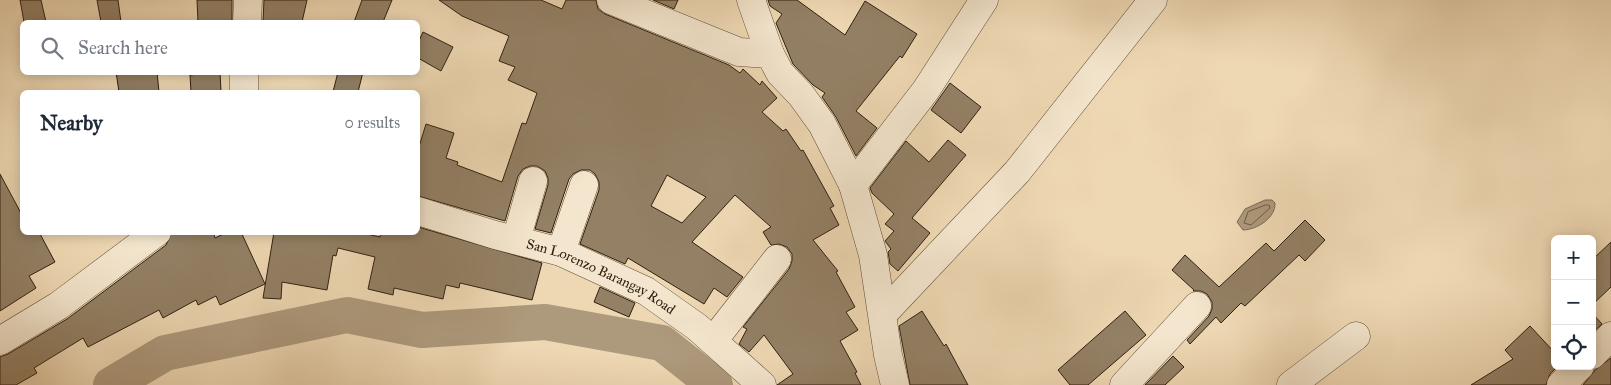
<!DOCTYPE html>
<meta charset="utf-8">
<style>
body{margin:0;font-family:"IM FELL Great Primer",serif;background:#f6f6f7;color:#1f2937}
.controls{position:absolute;right:15px;bottom:15px;display:grid;overflow:hidden;border-radius:8px;box-shadow:0 2px 12px #0003}
.controls button{width:45px;height:45px;display:grid;place-items:center;padding:0;border:0;border-bottom:1px solid #e0e1e3;background:#fff;color:#1f2937;font:25px sans-serif}
.list{margin:0;padding:0;list-style:none}
h2{display:flex;justify-content:space-between;align-items:center;height:65px;margin:0;padding:0 20px;font-size:21px}
h2 small{font-size:16px;font-weight:400;color:#747a83}
.icon{flex:none;width:28px;height:28px;fill:none;stroke:currentColor;stroke-width:2;stroke-linecap:round;stroke-linejoin:round}
.map{position:relative;flex:none;width:1611px;height:385px;overflow:hidden}
.search{position:absolute;background:#fff;box-shadow:0 2px 12px #0003;left:20px;top:20px;width:400px;height:55px;display:flex;align-items:center;gap:12px;box-sizing:border-box;padding:0 18px;border-radius:8px;color:#747a83;font-size:19px}
.panel{position:absolute;background:#fff;box-shadow:0 2px 12px #0003;left:20px;top:90px;width:400px;height:145px;border-radius:8px}
.map>svg:first-child{display:block}
.water{fill:#ad997c;stroke:#7b6951}
.lines{fill:none;stroke-linecap:round;stroke-linejoin:round}
.shore{stroke:#6e5c46;stroke-width:1}
.river{stroke:#ad997c;stroke-width:36}
.building{fill:#938065;stroke:#302010;fill-rule:evenodd}
.minor-casing{stroke:#604e39;stroke-width:29}
.minor{stroke:#f4e6ce;stroke-width:28}
.labels{text-anchor:middle;stroke-width:4;stroke-linejoin:round;paint-order:stroke}
.street-label{font-size:14px;fill:#302010;stroke:#f4e6ce}
</style>
<div class="map">
<svg width="1611" height="385" viewBox="0 0 1611 385">
<rect width="100%" height="100%" fill="#eed8b3"/>
<filter id="stains"><feTurbulence type="fractalNoise" baseFrequency=".004" numOctaves="4"/><feColorMatrix values="0 0 0 0 .2 0 0 0 0 .09 0 0 0 0 .02 0 0 0 .5 -.17"/></filter>
<radialGradient id="worn" r=".72"><stop offset=".6" stop-color="#630" stop-opacity="0"/><stop offset="1" stop-color="#630" stop-opacity=".3"/></radialGradient>
<path class="water" d="M 1265,200 L 1272,200 L 1275,203 C 1276,218 1256,230 1243,230 L 1237,222 L 1245,209 Z"/>
<g class="lines">
<path class="shore" d="M 1266,205 L 1269,205 L 1270,208 L 1251,225 L 1244,223 L 1248,212 Z"/>
<path class="river" d="M 111,385 L 165,353 L 347,315 L 422,330 L 545,322 L 662,343 L 715,385"/>
</g>
<path class="building" d="M 20,0 L 41,0 L 46,22 L 24,22 Z
M 97,0 L 118,0 L 121,22 L 101,22 Z
M 197,0 L 232,0 L 232,22 L 198,22 Z
M 264,0 L 307,0 L 302,22 L 263,22 Z
M 362,0 L 392,0 L 383,22 L 354,22 Z
M 439,0 L 541,0 L 562,9 L 566,0 L 596,0 L 598,9 L 605,14 L 729,65 L 740,73 L 743,69 L 760,85 L 762,81 L 777,98 L 762,112 L 783,131 L 786,129 L 801,151 L 803,150 L 834,206 L 830,208 L 839,225 L 813,240 L 838,271 L 836,272 L 855,307 L 846,312 L 858,330 L 840,341 L 857,372 L 855,373 L 861,385 L 777,385 L 793,374 L 764,335 L 749,352 L 739,344 L 747,329 L 743,327 L 789,269 L 792,261 L 792,254 L 787,247 L 779,244 L 771,245 L 763,232 L 771,227 L 735,195 L 692,242 L 743,277 L 727,297 L 714,288 L 704,304 L 628,258 L 625,264 L 580,244 L 599,190 L 599,182 L 595,174 L 590,170 L 581,170 L 573,174 L 569,179 L 551,233 L 535,229 L 548,185 L 548,178 L 545,171 L 537,166 L 530,166 L 523,169 L 518,176 L 505,221 L 418,196 L 418,150 L 426,124 L 454,133 L 446,158 L 458,162 L 457,165 L 502,182 L 522,123 L 526,124 L 537,93 L 508,80 L 515,67 L 499,61 L 509,36 L 462,16 ZM 667,175 L 706,197 L 682,223 L 651,206 Z
M 653,0 L 678,0 L 674,9 Z
M 768,0 L 797,0 L 845,35 L 865,1 L 917,34 L 902,58 L 900,56 L 856,111 L 877,128 L 856,156 L 836,117 L 822,97 L 825,93 L 813,85 L 793,64 L 776,23 L 782,14 L 770,6 Z
M 423,32 L 453,47 L 441,71 L 418,58 L 418,43 Z
M 116,72 L 157,72 L 159,92 L 119,92 Z
M 220,72 L 221,92 L 191,92 L 190,75 Z
M 338,72 L 363,72 L 358,92 L 333,92 Z
M 950,83 L 981,107 L 961,133 L 931,110 Z
M 948,140 L 966,155 L 912,218 L 930,233 L 898,271 L 890,264 L 888,252 L 891,249 L 885,241 L 894,231 L 885,224 L 894,214 L 872,193 L 870,188 L 906,141 L 929,162 Z
M 0,174 L 22,215 L 22,232 L 39,232 L 55,262 L 29,276 L 36,288 L 0,311 Z
M 1305,220 L 1325,240 L 1305,261 L 1299,255 L 1245,306 L 1241,303 L 1221,323 L 1216,317 L 1190,344 L 1187,340 L 1209,316 L 1212,309 L 1212,302 L 1207,294 L 1201,291 L 1193,291 L 1194,290 L 1172,270 L 1185,255 L 1219,287 L 1266,243 L 1274,251 Z
M 418,227 L 542,263 L 532,300 L 460,283 L 459,288 L 446,285 L 443,299 L 394,288 L 393,295 L 368,289 L 375,257 L 338,248 L 336,256 L 333,255 L 327,290 L 282,282 L 281,299 L 263,298 L 274,232 L 358,232 L 380,237 L 381,232 L 418,232 Z
M 172,232 L 213,232 L 215,238 L 228,232 L 241,232 L 265,284 L 220,305 L 216,296 L 198,305 L 196,300 L 163,318 L 159,310 L 88,347 L 83,338 L 34,368 L 37,373 L 16,385 L 0,385 L 0,357 L 8,354 L 67,319 L 166,245 Z
M 1611,242 L 1611,287 L 1592,305 L 1592,260 Z
M 600,287 L 635,303 L 629,317 L 594,302 Z
M 922,311 L 944,346 L 946,344 L 968,385 L 910,385 L 899,326 Z
M 1125,311 L 1146,335 L 1088,385 L 1070,385 L 1058,370 Z
M 1592,313 L 1602,324 L 1592,333 Z
M 1530,326 L 1555,353 L 1555,366 L 1558,366 L 1550,374 L 1546,385 L 1471,385 L 1513,359 L 1505,350 Z
M 1173,356 L 1184,367 L 1165,385 L 1145,385 Z
M 1611,358 L 1611,385 L 1583,385 L 1595,370 Z"/>
<g class="lines">
<defs>
<g id="minor">
<path d="M 611,0 L 739,52 L 770,54 L 780,73 L 801,95 L 822,124 L 853,185 L 873,255 L 888,355 L 895,385"/>
<path d="M 751,0 L 770,54"/>
<path d="M 247,22 L 248,0"/>
<path d="M 244,92 L 244,72"/>
<path d="M 853,185 L 926,90 L 984,0"/>
<path id="s1" d="M 418,211 L 495,235 L 561,252 L 646,291 L 697,327 L 762,385"/>
<path d="M 516,240 L 533,181"/>
<path d="M 561,252 L 584,185"/>
<path d="M 883,314 L 1017,172 L 1153,0"/>
<path d="M 0,341 L 58,306 L 157,232"/>
<path d="M 713,341 L 777,259"/>
<path d="M 1592,355 L 1611,336"/>
<path d="M 1124,385 L 1197,306"/>
<path d="M 1291,385 L 1356,336"/>
<path d="M 1561,385 L 1580,366"/>
</g>
</defs>
<use href="#minor" class="minor-casing"/>
<use href="#minor" class="minor"/>
</g>
<g class="labels">
<g class="street-label">
<text dy="5" stroke="none"><textPath href="#s1" startOffset="195">San Lorenzo Barangay Road</textPath></text>
</g>
</g>
<rect width="100%" height="100%" filter="url(#stains)"/>
<rect width="100%" height="100%" fill="url(#worn)"/>
</svg>
<div class="controls">
<button>+</button>
<button>−</button>
<button><svg class="icon" aria-label="locate" viewBox="0 0 24 24"><circle cx="12" cy="12" r="6"/><path d="M12 2v4M12 18v4M2 12h4M18 12h4"/></svg></button>
</div>
<div class="search"><svg class="icon" aria-label="search" viewBox="0 0 24 24"><circle cx="10" cy="10" r="6"/><path d="M15 15l6 6"/></svg>Search here</div>
<section class="panel">
<h2>Nearby<small>0 results</small></h2>
<ul class="list">
</ul>
</section>
</div>
